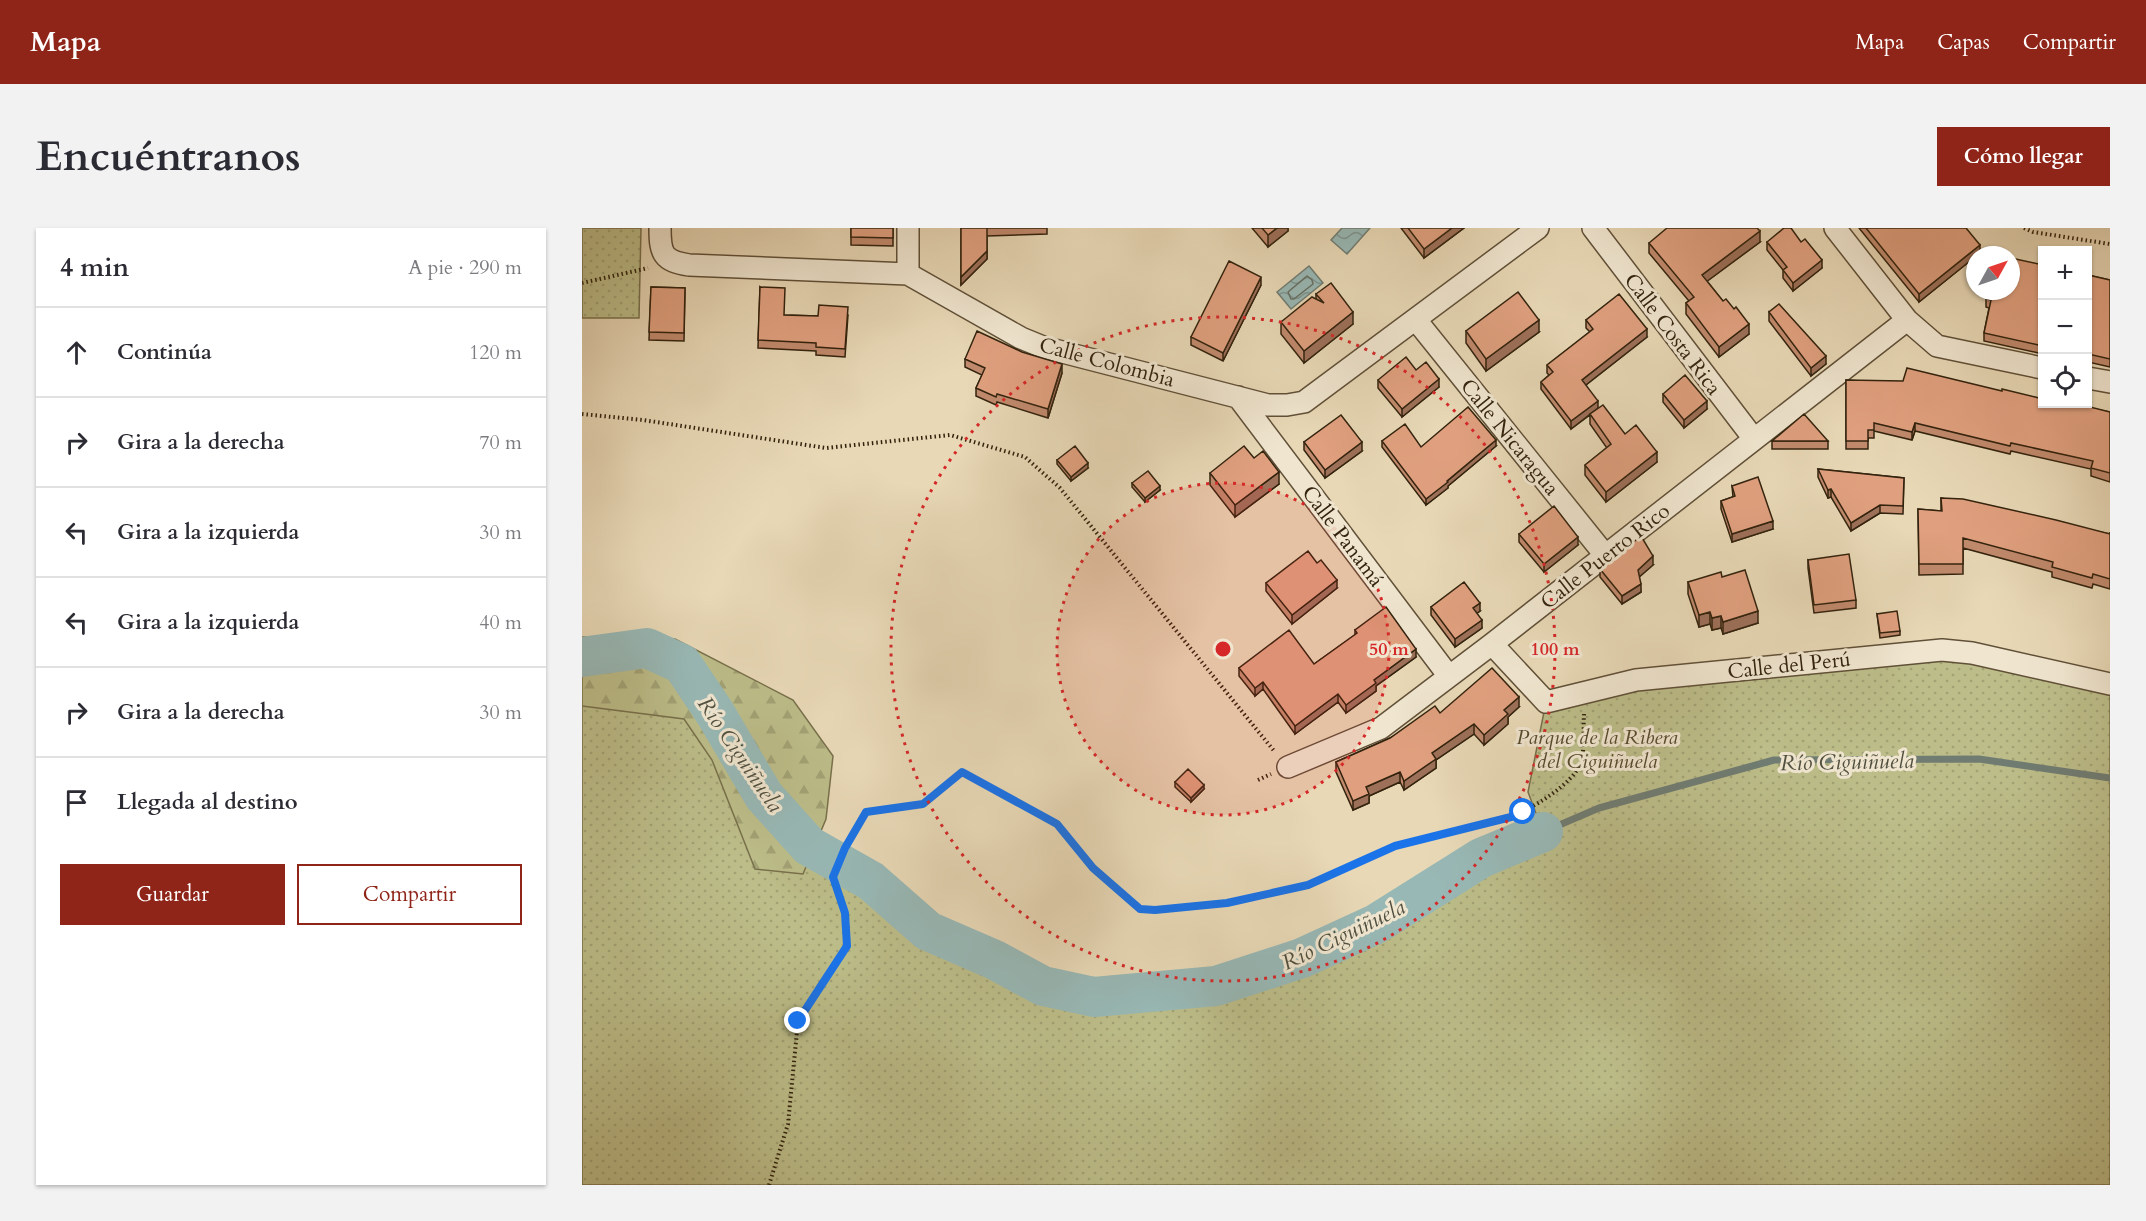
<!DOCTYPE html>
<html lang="es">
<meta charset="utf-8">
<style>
body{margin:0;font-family:Cardo,serif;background:#f2f2f3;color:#2b2b33}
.controls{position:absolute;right:18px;top:18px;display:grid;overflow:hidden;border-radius:0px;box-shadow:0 2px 4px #0004}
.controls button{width:54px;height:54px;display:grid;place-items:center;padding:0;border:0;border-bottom:2px solid #e1e1e2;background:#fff;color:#2b2b33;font:30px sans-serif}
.compass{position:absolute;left:1384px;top:18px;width:54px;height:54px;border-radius:50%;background:#fff;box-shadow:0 2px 4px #0004;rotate:50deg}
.stop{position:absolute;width:18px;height:18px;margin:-14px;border:4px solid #1a73e8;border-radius:50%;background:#fff}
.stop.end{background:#1a73e8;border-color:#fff;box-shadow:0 2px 6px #0008}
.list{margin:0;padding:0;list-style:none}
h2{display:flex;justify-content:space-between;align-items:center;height:78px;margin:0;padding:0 24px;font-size:26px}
h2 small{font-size:20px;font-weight:400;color:#7c7c81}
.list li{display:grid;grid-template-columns:39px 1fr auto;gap:18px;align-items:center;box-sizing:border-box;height:90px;padding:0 24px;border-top:2px solid #e1e1e2}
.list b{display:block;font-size:22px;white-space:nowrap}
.list em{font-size:20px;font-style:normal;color:#7c7c81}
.actions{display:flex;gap:12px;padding:18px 24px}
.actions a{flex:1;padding:14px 0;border:2px solid #8f2418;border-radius:0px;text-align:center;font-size:21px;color:#8f2418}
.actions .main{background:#8f2418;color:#fff}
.icon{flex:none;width:33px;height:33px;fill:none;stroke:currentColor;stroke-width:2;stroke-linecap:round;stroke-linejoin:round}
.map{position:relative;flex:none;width:1528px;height:957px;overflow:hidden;border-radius:0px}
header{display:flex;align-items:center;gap:36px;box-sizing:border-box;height:84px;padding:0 30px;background:#8f2418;color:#fff}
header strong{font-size:28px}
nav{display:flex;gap:33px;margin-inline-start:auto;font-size:21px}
.intro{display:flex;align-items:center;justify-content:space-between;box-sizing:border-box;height:144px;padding:0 36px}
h1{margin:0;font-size:42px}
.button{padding:15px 27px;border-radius:0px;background:#8f2418;color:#fff;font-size:21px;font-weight:700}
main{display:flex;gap:36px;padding:0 36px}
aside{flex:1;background:#fff;border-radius:0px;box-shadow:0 2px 4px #0004}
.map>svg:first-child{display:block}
.grass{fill:url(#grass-dots);stroke:#78704c;stroke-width:1.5}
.forest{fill:url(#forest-firs);stroke:#78704c;stroke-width:1.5}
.water{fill:url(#water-waves);stroke:#707c72;stroke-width:1.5}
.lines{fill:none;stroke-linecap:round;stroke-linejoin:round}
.shore{stroke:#666e62;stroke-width:1.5}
.stream{stroke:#707c72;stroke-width:7}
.river{stroke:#98b8b5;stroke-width:40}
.minor-casing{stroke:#605038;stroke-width:24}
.path{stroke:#33230e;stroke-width:4;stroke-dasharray:1.5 3;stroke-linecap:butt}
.minor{stroke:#f0e6d0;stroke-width:21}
.wall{fill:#c18a6d;stroke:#33230e;stroke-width:1.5}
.shaded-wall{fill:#9d7059;stroke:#33230e;stroke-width:1.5}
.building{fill:#e0a07f;stroke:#33230e;stroke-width:1.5}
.route{stroke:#1a73e8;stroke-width:8}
.ring{fill:none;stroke:#d62828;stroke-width:3;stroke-dasharray:3 6}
.labels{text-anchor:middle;stroke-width:6;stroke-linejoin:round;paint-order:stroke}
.street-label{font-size:21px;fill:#33230e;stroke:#f0e6d0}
.park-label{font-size:21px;font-style:italic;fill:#554a2d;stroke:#f0e6d0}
.water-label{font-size:22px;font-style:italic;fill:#515040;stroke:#f0e6d0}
.centre{fill:#d62828;stroke:#f0e6d0;stroke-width:3}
.ring-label{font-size:18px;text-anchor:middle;font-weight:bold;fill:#d62828;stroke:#f0e6d0;stroke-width:6;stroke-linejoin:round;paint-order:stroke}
</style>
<header>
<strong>Mapa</strong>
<nav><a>Mapa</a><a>Capas</a><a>Compartir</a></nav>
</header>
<div class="intro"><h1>Encuéntranos</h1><a class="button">Cómo llegar</a></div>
<main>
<aside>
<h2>4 min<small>A pie · 290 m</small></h2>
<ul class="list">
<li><svg class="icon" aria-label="ahead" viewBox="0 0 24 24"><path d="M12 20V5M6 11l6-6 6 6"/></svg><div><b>Continúa</b></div><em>120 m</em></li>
<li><svg class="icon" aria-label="right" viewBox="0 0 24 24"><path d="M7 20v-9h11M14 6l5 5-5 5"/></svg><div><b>Gira a la derecha</b></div><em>70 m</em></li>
<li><svg class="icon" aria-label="left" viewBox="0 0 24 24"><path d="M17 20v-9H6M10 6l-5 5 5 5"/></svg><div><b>Gira a la izquierda</b></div><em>30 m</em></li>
<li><svg class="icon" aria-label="left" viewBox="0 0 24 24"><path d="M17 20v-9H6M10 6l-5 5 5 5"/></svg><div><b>Gira a la izquierda</b></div><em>40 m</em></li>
<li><svg class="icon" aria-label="right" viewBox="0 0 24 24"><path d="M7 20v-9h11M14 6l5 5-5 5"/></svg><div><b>Gira a la derecha</b></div><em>30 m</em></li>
<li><svg class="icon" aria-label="arrive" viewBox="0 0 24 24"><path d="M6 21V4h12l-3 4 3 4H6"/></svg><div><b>Llegada al destino</b></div></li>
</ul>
<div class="actions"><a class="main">Guardar</a><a>Compartir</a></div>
</aside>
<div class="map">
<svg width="1528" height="957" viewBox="0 0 1528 957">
<defs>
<pattern id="grass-dots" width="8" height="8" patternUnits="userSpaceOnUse" patternTransform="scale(1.5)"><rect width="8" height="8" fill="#bcbd89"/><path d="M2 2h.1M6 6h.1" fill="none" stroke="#a2a275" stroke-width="1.8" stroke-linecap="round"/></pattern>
<pattern id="forest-firs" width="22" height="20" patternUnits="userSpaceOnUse" patternTransform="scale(1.5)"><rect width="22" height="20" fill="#bcbd89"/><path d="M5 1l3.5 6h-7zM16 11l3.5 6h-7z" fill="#a2a275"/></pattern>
<pattern id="water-waves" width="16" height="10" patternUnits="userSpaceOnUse" patternTransform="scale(1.5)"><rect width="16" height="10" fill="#98b8b5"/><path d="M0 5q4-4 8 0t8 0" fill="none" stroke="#7d9592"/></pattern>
</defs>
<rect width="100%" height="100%" fill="#e8d8b6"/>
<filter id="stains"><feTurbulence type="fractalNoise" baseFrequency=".00333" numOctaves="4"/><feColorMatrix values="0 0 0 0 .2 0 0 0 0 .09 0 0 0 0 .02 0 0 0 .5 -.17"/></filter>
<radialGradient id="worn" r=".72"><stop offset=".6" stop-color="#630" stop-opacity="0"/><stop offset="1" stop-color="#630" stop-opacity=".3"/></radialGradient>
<path class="grass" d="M 0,0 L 59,0 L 57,90 L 0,90 Z
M 65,420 L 227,618 L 289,653 L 346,703 L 413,732 L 461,758 L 512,769 L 634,758 L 720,730 L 794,696 L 899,630 L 961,604 L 946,564 L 964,474 L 1360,422 L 1528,456 L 1528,957 L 0,957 L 0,429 Z"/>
<path class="forest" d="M 0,409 L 93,411 L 211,472 L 251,528 L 244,591 L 221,646 L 173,641 L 130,532 L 102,491 L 0,478 Z"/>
<path class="water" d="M 760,0 L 788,0 L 765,26 L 749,12 Z
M 727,38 L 741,55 L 709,81 L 695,64 Z"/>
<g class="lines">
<path class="shore" d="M 725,48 L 730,52 L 731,56 L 712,71 L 709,71 L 706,64 Z"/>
<path class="stream" d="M 961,604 L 1017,580 L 1192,532 L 1397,531 L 1528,550"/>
<path class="river" d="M 0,429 L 65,420 L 100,436 L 133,485 L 182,568 L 227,618 L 289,653 L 346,703 L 413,732 L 461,758 L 512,769 L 634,758 L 720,730 L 794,696 L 899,630 L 961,604"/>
<defs>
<path id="minor" d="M 78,0 C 78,26 81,33 107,37 L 326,46 L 439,110 L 461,119 L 686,177 L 705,177 L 722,174 L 956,0
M 1011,0 L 1172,211
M 1253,0 L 1325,92 L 1355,118 L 1460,140
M 326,46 L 326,0
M 834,92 L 1023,327
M 1506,150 L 1528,154
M 656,169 L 866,447
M 910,416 L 964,474 L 1054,452 L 1360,422 L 1390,425 L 1528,456
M 706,539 L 799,500 L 910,416 L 1325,92"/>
</defs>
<use href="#minor" class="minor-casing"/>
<path class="path" d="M 1442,0 L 1451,4 L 1528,16
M 0,55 L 66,40
M 0,186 L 61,192 L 244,220 L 368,207 L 443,229 L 478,260 L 693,524
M 676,552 L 689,546
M 187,957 L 206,896 L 216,793 L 265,718 L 263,685 L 251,649 L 263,620 L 283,584 L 341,576 L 380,544 L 475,596 L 511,640 L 558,681 L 573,682 L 645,675 L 726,657 L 813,618 L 929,589 C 949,581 992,556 999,534 C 1003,520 1001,501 1002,486"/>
<use href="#minor" class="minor"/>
</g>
<path class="wall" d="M 269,0 L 311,0 L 311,18 L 269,17 Z
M 379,0 L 465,0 L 465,6 L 405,8 L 405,31 L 379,57 Z
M 670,0 L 706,0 L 706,3 L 686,19 Z
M 819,0 L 882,0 L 842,30 Z
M 1277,0 L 1384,0 L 1398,25 L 1395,27 L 1393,27 L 1393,29 L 1337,74 Z
M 1178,14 L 1125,53 L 1167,106 L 1137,129 L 1104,86 L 1104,75 L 1107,73 L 1067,25 L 1067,15 Z
M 1185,14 L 1219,14 L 1240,40 L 1211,63 L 1201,50 L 1201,42 L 1185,22 Z
M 1461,37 L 1461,126 L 1402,113 L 1402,105 L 1407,80 L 1404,79 L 1404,71 Z
M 1506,47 L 1528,52 L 1528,139 L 1506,134 Z
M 679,57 L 641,133 L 609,117 L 609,109 Z
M 69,59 L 103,60 L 102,113 L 67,112 Z
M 178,59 L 202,87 L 236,88 L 266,87 L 263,129 L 234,127 L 234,123 L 176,120 Z
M 734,66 L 771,96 L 722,135 L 699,106 L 699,94 L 734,72 Z
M 1187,84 L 1244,136 L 1229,148 L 1187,93 Z
M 1004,92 L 1065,109 L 1004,157 L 1016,180 L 1043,206 L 1075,234 L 1024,274 L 1003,247 L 1003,237 L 1025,220 L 1008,196 L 1008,187 L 989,201 L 959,161 L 959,154 L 967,147 L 965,145 L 965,137 L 1008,104 L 1004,100 Z
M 884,103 L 957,104 L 904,143 L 884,115 Z
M 383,131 L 480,145 L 466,190 L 415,174 L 414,177 L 394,168 L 394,160 L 400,147 L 383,139 Z
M 834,142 L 857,159 L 820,189 L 796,160 L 796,152 Z
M 1264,152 L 1420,163 L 1528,184 L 1528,254 L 1509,248 L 1509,241 L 1429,223 L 1428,226 L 1333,203 L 1330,212 L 1292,203 L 1292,210 L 1286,210 L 1286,221 L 1264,221 Z
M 1081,166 L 1125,181 L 1102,200 L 1081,174 Z
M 800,213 L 839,219 L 914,218 L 866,258 L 866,260 L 844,277 L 800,219 Z
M 1190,213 L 1246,213 L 1246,221 L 1190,221 Z
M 722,214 L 780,223 L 743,250 L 722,222 Z
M 672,230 L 697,256 L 653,289 L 628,257 L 628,245 Z
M 475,232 L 506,240 L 489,253 L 475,236 Z
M 1236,241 L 1322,250 L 1321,286 L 1298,285 L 1269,303 L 1249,269 L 1246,270 L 1236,249 Z
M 550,255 L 578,262 L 563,274 L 550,259 Z
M 1150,258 L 1191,301 L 1150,314 L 1139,281 L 1139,273 L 1151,269 Z
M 1359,270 L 1528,306 L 1528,304 L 1528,361 L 1511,356 L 1510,360 L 1470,349 L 1470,344 L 1381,320 L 1381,346 L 1337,347 L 1336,281 L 1359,283 Z
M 937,306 L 996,317 L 962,344 L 937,314 Z
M 1226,332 L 1274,372 L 1274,380 L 1232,385 L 1226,340 Z
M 1071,337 L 1057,349 L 1059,364 L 1040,376 L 1018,349 L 1018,341 Z
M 1140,349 L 1176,395 L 1141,406 L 1139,400 L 1130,402 L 1128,396 L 1117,399 L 1106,366 L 1106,354 Z
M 684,355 L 755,360 L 710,396 L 684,363 Z
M 849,379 L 898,383 L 895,385 L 900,400 L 873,419 L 849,387 Z
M 1295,386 L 1318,403 L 1318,407 L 1298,410 Z
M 773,402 L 834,429 L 794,458 L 794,463 L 764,485 L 756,474 L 713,506 L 681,461 L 673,468 L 657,448 L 657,440 L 732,436 L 773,407 Z
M 937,479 L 926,489 L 926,496 L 902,517 L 892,506 L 854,532 L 854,540 L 822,562 L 818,554 L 787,568 L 787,575 L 771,582 L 754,544 L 754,534 L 808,510 L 858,485 Z
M 593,554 L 622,561 L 609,574 L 593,559 Z"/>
<path class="shaded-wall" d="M 695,0 L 706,0 L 706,3 L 686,19 L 686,7 Z
M 870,0 L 882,0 L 842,30 L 842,21 Z
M 1178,3 L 1178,14 L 1120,57 L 1120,47 Z
M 1398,17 L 1398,25 L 1395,27 L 1393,27 L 1393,29 L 1337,74 L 1337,66 Z
M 405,23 L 405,31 L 379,57 L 379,49 Z
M 1240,32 L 1240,40 L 1211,63 L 1211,55 Z
M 679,49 L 679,57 L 641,133 L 641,125 Z
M 771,84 L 771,96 L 722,135 L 722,123 Z
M 957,92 L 957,104 L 904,143 L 904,131 Z
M 1167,96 L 1167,106 L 1137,129 L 1137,119 Z
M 1065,101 L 1065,109 L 1000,160 L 1000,152 Z
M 1244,128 L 1244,136 L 1229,148 L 1229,140 Z
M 480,136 L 480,145 L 466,190 L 466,181 Z
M 857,151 L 857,159 L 820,189 L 820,181 Z
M 1016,173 L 1016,180 L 989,201 L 989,193 Z
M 1125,173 L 1125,181 L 1102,200 L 1102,192 Z
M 1333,195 L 1333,203 L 1330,212 L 1330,204 Z
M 914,212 L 914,218 L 866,258 L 866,260 L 844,277 L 844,271 Z
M 780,214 L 780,223 L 743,250 L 743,242 Z
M 1075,224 L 1075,234 L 1024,274 L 1024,264 Z
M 506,235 L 506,240 L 489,253 L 489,249 Z
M 697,244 L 697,256 L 653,289 L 653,277 Z
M 578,258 L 578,262 L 563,274 L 563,270 Z
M 1249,261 L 1249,269 L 1246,270 L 1246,262 Z
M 1298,277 L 1298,285 L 1269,303 L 1269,295 Z
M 1191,293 L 1191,301 L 1150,314 L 1150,306 Z
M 996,309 L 996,317 L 962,344 L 962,336 Z
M 1071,328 L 1071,337 L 1056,350 L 1056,342 Z
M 755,352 L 755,360 L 710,396 L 710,387 Z
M 1059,356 L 1059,364 L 1040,376 L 1040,368 Z
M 898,375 L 898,383 L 891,388 L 891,380 Z
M 1176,383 L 1176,395 L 1141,406 L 1141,394 Z
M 1128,384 L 1128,396 L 1117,399 L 1117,387 Z
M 1139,388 L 1139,400 L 1130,402 L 1130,390 Z
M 900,392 L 900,400 L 873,419 L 873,411 Z
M 834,421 L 834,429 L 794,458 L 794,463 L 764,485 L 764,477 L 792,452 Z
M 681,454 L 681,461 L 673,468 L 673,460 Z
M 756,466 L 756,474 L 713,506 L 713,498 Z
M 937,469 L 937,479 L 926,489 L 926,496 L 902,517 L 902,507 L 922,482 Z
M 892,496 L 892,506 L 854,532 L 854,540 L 822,562 L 822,553 L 850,525 Z
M 818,544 L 818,554 L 787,568 L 787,575 L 771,582 L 771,573 L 784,559 Z
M 622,557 L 622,561 L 609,574 L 609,570 Z"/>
<path class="building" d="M 269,0 L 311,0 L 311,10 L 269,9 Z
M 379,0 L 405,0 L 405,23 L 379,49 Z
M 680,0 L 695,0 L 686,7 Z
M 826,0 L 870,0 L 842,21 Z
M 1085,0 L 1175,0 L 1178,3 L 1120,47 L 1141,73 L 1144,71 L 1152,81 L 1154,79 L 1167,96 L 1137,119 L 1104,75 L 1112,69 L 1067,15 Z
M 1202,0 L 1209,0 L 1219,14 L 1223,11 L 1240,32 L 1211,55 L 1201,42 L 1205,39 L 1185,14 Z
M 1284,0 L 1384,0 L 1398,17 L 1337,66 Z
M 1429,30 L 1461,37 L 1461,118 L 1402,105 L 1409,72 L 1404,71 L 1405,63 L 1429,63 Z
M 647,33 L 679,49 L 641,125 L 609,109 Z
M 1506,47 L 1528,52 L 1528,131 L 1506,126 Z
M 749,55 L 771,84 L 722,123 L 699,94 L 730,69 L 742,75 L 734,66 Z
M 69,59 L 103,60 L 102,105 L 67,104 Z
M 178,59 L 203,60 L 202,87 L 236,88 L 237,77 L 266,79 L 263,121 L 234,119 L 234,115 L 176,112 Z
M 936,64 L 957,92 L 904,131 L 884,103 Z
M 1037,66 L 1065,101 L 1000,152 L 1016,173 L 989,193 L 959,154 L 971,144 L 965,137 L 1011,101 L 1004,92 Z
M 1197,76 L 1244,128 L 1229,140 L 1187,84 Z
M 395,103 L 440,124 L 480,136 L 466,181 L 415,166 L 414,169 L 394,160 L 403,140 L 383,131 Z
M 824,129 L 834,142 L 844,134 L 857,151 L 820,181 L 796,152 Z
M 1325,140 L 1420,163 L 1420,161 L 1461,171 L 1461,176 L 1496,176 L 1528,184 L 1528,245 L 1509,240 L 1511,233 L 1429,215 L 1428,218 L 1333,195 L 1330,204 L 1292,195 L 1292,202 L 1286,202 L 1286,213 L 1264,213 L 1264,152 L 1321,153 Z
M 1103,147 L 1125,173 L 1102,192 L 1081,166 Z
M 1021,177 L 1043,206 L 1054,197 L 1075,224 L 1024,264 L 1003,237 L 1029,216 L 1008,186 Z
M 886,179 L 914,212 L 865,253 L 866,254 L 844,271 L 800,213 L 823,196 L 839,219 Z
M 1222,186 L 1246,213 L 1190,213 Z
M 759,187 L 780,214 L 743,242 L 722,214 Z
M 493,218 L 506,235 L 489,249 L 475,232 Z
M 662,218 L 672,230 L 681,223 L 697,244 L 653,277 L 628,245 Z
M 1236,241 L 1322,250 L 1321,278 L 1298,277 L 1269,295 L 1249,261 L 1246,262 Z
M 566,243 L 578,258 L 563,270 L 550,255 Z
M 1176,249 L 1191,293 L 1150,306 L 1139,273 L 1153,268 L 1150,258 Z
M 1359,270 L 1381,271 L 1474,292 L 1528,306 L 1528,304 L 1528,351 L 1511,346 L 1510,350 L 1470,339 L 1471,334 L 1381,310 L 1381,336 L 1337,336 L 1336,281 L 1360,283 Z
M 972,278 L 996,309 L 962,336 L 937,306 Z
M 1059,308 L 1071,328 L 1056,342 L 1059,356 L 1040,368 L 1018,341 Z
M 726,323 L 735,335 L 739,332 L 755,352 L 710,387 L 684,355 Z
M 1267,326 L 1274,372 L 1232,377 L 1226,332 Z
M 1163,342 L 1176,383 L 1141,394 L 1139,388 L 1130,390 L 1128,384 L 1117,387 L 1106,354 L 1139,344 L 1140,349 Z
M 882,354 L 898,375 L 891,380 L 900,392 L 873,411 L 849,379 Z
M 804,379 L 834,421 L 792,452 L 794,455 L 764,477 L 756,466 L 713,498 L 681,454 L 673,460 L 657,440 L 707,402 L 732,436 L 775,405 L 773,402 Z
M 1315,383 L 1318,403 L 1298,405 L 1295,386 Z
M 910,440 L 937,469 L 922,482 L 926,486 L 902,507 L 892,496 L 850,525 L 854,531 L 822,553 L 818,544 L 784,559 L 787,566 L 771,573 L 754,534 L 808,510 L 853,478 L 858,485 Z
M 606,541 L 622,557 L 609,570 L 593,554 Z"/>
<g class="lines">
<path class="route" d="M 216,793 L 265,718 L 263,685 L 251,649 L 263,620 L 284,584 L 341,576 L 380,544 L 475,596 L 511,640 L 558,681 L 573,682 L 645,675 L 726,657 L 813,618 L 929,589 L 941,584"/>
</g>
<circle cx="641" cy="421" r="166" fill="#d62828" fill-opacity=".12"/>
<g class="ring">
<circle cx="641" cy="421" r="166"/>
<circle cx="641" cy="421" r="332"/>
</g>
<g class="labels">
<g class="street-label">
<text transform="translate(1091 106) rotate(53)" y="7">Calle Costa Rica</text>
<text transform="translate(525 134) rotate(15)" y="7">Calle Colombia</text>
<text transform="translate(928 209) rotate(51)" y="7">Calle Nicaragua</text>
<text transform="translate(761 308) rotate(53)" y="7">Calle Panamá</text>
<text transform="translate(1023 328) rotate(-38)" y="7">Calle Puerto Rico</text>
<text transform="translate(1207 437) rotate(-6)" y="7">Calle del Perú</text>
</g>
<g class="park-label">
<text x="1015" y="516">Parque de la Ribera<tspan x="1015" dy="24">del Ciguiñuela</tspan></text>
</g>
<g class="water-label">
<text transform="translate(159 526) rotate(56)" y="8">Río Ciguiñuela</text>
<text transform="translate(1265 533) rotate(-1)" y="8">Río Ciguiñuela</text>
<text transform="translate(761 706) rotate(-26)" y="8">Río Ciguiñuela</text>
</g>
</g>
<circle cx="641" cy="421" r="9" class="centre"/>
<g class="ring-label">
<text x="807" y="427">50 m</text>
<text x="973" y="427">100 m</text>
</g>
<rect width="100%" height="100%" filter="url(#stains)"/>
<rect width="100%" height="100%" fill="url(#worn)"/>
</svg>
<div class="controls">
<button>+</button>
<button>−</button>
<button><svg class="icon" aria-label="locate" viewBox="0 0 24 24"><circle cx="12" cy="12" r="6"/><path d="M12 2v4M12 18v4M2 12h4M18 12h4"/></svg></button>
</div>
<svg class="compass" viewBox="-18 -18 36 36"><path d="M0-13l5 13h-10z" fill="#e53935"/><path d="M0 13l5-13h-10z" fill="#7c7c81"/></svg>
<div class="stop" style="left:941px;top:584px"></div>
<div class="stop end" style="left:216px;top:793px"></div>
</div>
</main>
